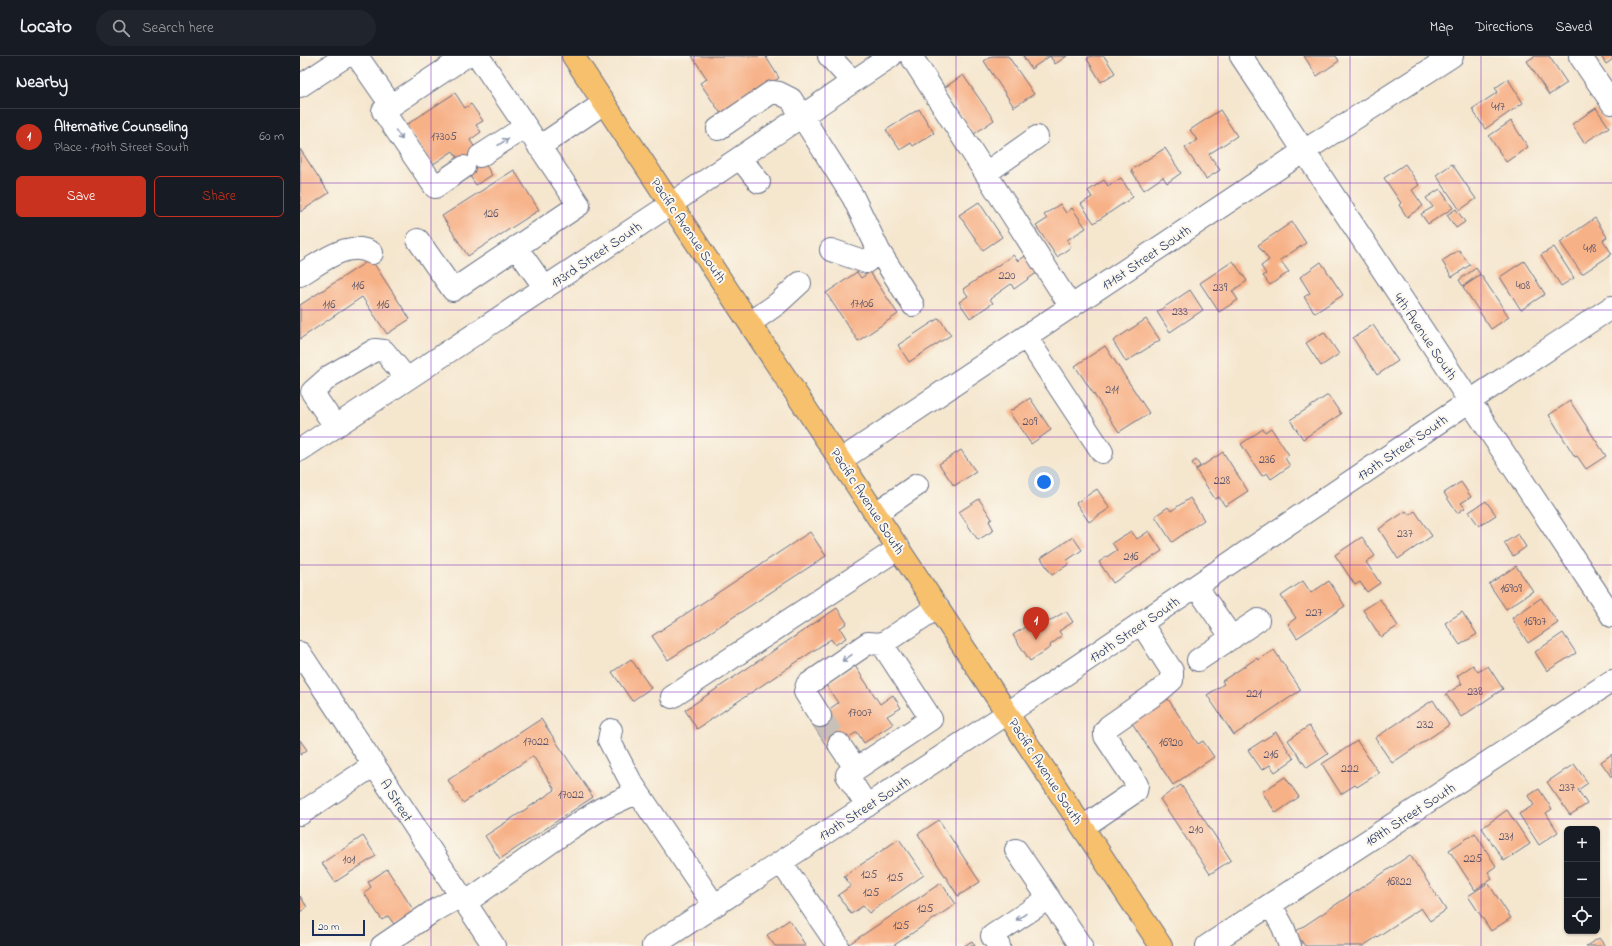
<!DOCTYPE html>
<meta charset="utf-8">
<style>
body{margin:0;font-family:"Indie Flower",sans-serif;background:#20242c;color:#f1f3f6}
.controls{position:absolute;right:12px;bottom:12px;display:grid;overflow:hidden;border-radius:6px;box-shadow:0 1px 3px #0004}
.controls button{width:36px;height:36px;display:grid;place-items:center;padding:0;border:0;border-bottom:1px solid #363941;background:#171b24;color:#f1f3f6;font:20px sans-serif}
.scale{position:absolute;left:12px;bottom:10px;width:53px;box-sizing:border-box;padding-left:4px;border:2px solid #1b2f5e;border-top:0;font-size:11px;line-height:14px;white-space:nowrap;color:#1b2f5e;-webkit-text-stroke:3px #fbf7ec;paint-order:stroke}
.you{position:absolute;left:744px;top:426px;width:14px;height:14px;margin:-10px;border:3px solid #fff;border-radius:50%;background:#1a73e8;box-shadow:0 0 0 6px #1a73e833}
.badge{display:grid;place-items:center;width:26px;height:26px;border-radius:50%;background:#c8321e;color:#fff;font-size:13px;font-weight:700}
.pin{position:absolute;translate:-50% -33px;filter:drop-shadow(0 1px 2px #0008)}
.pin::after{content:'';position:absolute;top:21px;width:14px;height:12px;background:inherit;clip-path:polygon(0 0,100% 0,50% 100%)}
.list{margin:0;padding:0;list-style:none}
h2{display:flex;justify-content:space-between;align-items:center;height:52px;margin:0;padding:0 16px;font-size:17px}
h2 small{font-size:13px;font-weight:400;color:#9ea1a6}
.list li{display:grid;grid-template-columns:26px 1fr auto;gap:12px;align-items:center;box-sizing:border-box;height:56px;padding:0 16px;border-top:1px solid #363941}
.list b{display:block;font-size:15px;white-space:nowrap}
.list p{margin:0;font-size:13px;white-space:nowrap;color:#9ea1a6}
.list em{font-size:13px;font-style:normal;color:#9ea1a6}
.actions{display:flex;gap:8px;padding:12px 16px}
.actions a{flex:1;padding:9px 0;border:1px solid #c8321e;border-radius:6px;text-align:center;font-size:14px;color:#c8321e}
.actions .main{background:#c8321e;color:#fff}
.icon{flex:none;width:22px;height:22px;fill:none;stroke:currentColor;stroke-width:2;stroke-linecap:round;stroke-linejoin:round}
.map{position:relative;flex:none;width:1312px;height:890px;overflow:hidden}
header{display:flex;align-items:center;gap:24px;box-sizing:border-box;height:56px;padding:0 20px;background:#171b24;border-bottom:1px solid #363941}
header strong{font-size:19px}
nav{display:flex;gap:22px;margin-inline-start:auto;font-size:14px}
.search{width:280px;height:36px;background:#20242c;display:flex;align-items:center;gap:10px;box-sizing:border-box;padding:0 14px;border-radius:22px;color:#9ea1a6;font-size:15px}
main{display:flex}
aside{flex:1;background:#171b24}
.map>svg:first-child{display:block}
.building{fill:#f7b187}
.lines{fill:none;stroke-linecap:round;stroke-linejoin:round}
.minor-tunnel{stroke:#c9c1b8;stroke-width:22;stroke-dasharray:22 11;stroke-linecap:butt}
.minor-casing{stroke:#676f85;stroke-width:24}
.major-casing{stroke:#676f85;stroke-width:24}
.minor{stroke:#fff;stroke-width:22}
.major{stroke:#f7c06c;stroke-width:22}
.oneway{stroke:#8d97ae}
.grid{fill:none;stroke:#7b2cbf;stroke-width:1;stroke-opacity:0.55}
.labels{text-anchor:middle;stroke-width:4;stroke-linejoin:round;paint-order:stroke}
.number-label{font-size:12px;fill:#525068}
.street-label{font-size:14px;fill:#1b2f5e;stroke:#fbf7ec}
</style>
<header>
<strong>Locato</strong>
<div class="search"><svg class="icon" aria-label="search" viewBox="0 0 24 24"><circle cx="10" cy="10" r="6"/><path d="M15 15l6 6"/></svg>Search here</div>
<nav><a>Map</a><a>Directions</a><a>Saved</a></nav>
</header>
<main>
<aside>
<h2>Nearby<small></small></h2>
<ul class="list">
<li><span class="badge">1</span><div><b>Alternative Counseling</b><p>Place · 170th Street South</p></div><em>60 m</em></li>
</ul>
<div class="actions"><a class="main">Save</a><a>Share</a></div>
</aside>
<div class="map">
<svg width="1312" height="890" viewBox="0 0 1312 890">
<rect width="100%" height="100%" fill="#fbf7ec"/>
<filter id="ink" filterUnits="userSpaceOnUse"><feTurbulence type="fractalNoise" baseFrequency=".025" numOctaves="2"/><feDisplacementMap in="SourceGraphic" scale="8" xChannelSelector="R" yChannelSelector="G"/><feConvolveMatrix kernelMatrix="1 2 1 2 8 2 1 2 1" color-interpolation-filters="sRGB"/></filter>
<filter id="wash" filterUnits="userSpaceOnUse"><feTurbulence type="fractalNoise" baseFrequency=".012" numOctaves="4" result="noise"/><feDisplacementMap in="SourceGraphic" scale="16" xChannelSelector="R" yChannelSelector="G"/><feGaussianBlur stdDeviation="0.9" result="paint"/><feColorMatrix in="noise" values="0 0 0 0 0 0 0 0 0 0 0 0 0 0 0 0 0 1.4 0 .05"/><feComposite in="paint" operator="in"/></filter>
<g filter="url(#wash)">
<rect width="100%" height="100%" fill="#f5e6ce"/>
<g id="blocks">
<path class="building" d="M 392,0 L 468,0 L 466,1 L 479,22 L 422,59 L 400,27 L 407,23 Z
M 692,0 L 708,0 L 734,38 L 714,51 L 684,5 Z
M 723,0 L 767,0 L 755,8 L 750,0 L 731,13 Z
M 791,0 L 804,0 L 815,17 L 801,26 L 787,3 Z
M 1004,0 L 1036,0 L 1039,5 L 1017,20 Z
M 1235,0 L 1249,0 L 1267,27 L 1249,39 L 1227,5 Z
M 1301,0 L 1312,0 L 1312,4 L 1306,8 Z
M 663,19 L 694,64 L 674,78 L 644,32 Z
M 1208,23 L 1223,47 L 1185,73 L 1172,53 L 1198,36 L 1195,32 Z
M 155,37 L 165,52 L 171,48 L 183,65 L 176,69 L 181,76 L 170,84 L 192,119 L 176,129 L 153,95 L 132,109 L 106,69 Z
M 1296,52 L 1309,71 L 1284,87 L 1272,68 Z
M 619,53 L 634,77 L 613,90 L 611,87 L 600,94 L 586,74 Z
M 920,54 L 937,80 L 909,98 L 920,114 L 906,123 L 885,92 L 897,84 L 890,74 Z
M 1211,65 L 1228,91 L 1206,106 L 1189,80 Z
M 865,92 L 881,117 L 867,127 L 863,121 L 844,134 L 831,114 Z
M 0,93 L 29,137 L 0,156 Z
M 1105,108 L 1119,129 L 1112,134 L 1123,150 L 1107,161 L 1099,149 L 1101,147 L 1084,122 Z
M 1152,108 L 1176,143 L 1160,154 L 1136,119 Z
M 214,114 L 239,154 L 168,200 L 142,160 Z
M 821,122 L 833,141 L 794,167 L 781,148 L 792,141 L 788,135 L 804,124 L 808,130 Z
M 1140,133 L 1153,152 L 1128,168 L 1121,158 L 1133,151 L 1126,142 Z
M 679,146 L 702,181 L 683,194 L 659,159 Z
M 760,148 L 766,157 L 772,152 L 786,172 L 767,184 L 771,191 L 757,201 L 736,170 L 747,163 L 744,159 Z
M 1156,153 L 1165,166 L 1156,172 L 1147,159 Z
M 1295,162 L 1307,181 L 1303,184 L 1312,198 L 1282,218 L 1260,186 Z
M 992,166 L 1006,187 L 980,204 L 989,216 L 970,229 L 963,220 L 966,218 L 961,210 L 969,204 L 958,189 Z
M 1254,191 L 1274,222 L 1261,230 L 1241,199 Z
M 1159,194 L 1170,209 L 1152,221 L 1142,205 Z
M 713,199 L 718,205 L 727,199 L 738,216 L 714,233 L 711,228 L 690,243 L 693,247 L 670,262 L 659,246 L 668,240 L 663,233 Z
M 71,203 L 110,263 L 87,278 L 62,241 L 0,283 L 0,249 Z
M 933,205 L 947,225 L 932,235 L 938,244 L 919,256 L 900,227 Z
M 1224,205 L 1245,238 L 1221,254 L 1200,221 Z
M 1021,206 L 1043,239 L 1015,257 L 1004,241 L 1010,237 L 1000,221 Z
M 1176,212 L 1180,218 L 1163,230 L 1159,224 Z
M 557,216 L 561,222 L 570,216 L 598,258 L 558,285 L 526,237 Z
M 1181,219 L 1209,261 L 1191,273 L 1163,231 Z
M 890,234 L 903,254 L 870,276 L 857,256 Z
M 639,262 L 651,279 L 609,306 L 598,289 Z
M 846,263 L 860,284 L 826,306 L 813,285 Z
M 1073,269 L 1098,305 L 1077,319 L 1053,282 Z
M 1024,276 L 1039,298 L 1021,310 L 1006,287 Z
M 805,290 L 849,357 L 819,376 L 775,310 Z
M 1028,339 L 1041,358 L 1003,383 L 990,364 Z
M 730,342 L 751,374 L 731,388 L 709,356 Z
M 1270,345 L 1306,400 L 1286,413 L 1277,400 L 1275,401 L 1249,359 Z
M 971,372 L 989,399 L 985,402 L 990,410 L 971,423 L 967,417 L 962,420 L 941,388 L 963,373 L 965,376 Z
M 661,394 L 676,416 L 654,430 L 639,408 Z
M 923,396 L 948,435 L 925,450 L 919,441 L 915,443 L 896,414 Z
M 896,404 L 900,410 L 896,413 L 892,407 Z
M 1161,426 L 1171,441 L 1161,447 L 1165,452 L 1157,457 L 1144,437 Z
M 797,433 L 810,452 L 789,466 L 776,447 Z
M 890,442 L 904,464 L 872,486 L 855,460 L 868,451 L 871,455 Z
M 679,443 L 692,463 L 689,465 L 694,474 L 678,484 L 659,456 Z
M 1186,445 L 1196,459 L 1179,470 L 1169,456 Z
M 1106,455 L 1109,459 L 1115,455 L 1132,480 L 1098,503 L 1079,473 Z
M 831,475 L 837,483 L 849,475 L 862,495 L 813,527 L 799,506 L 817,494 L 812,487 Z
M 510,476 L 526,500 L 368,604 L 352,580 Z
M 1218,478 L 1226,491 L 1213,500 L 1204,487 Z
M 773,481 L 782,494 L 766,505 L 769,508 L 752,519 L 741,502 Z
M 1062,481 L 1075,500 L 1066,506 L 1080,527 L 1067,536 L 1060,526 L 1055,529 L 1035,499 Z
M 1216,510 L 1233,535 L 1206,553 L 1189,528 Z
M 1003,525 L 1011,537 L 1029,525 L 1045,550 L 997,582 L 988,568 L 996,562 L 981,540 Z
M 1241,542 L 1258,567 L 1228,587 L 1212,562 Z
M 1080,543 L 1098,570 L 1081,581 L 1063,554 Z
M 537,552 L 547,567 L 540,572 L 546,582 L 535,589 L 531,583 L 397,673 L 385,654 Z
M 766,555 L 773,566 L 759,575 L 762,580 L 750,589 L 751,591 L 730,605 L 713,579 L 743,559 L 748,566 Z
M 1162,556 L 1177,578 L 1160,589 L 1145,567 Z
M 1263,577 L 1276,597 L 1247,615 L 1235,596 Z
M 974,594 L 1001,634 L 934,679 L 907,639 L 924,628 L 922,625 L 957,602 L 958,604 Z
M 331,603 L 351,632 L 332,645 L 312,616 Z
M 1173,609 L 1178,616 L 1188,610 L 1203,633 L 1161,661 L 1146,638 L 1162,628 L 1157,620 Z
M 555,610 L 580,648 L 593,639 L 601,652 L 587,660 L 593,668 L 564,687 L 557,676 L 529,694 L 511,666 L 538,647 L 526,629 Z
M 868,643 L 898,688 L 903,685 L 914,701 L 873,729 L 832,667 Z
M 1133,644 L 1149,669 L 1092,707 L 1075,682 Z
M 241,663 L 293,741 L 200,803 L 185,780 L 255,734 L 233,700 L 163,747 L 148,724 Z
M 1009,670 L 1028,698 L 1007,712 L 988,684 Z
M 976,676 L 994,703 L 975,716 L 970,709 L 962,714 L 948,694 Z
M 0,684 L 7,694 L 0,699 Z
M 1057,685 L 1079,717 L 1057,731 L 1055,729 L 1041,738 L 1022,708 Z
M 1312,698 L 1312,722 L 1301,706 Z
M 1274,708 L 1288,727 L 1278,734 L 1287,748 L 1270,759 L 1247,726 Z
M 985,721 L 999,741 L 976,757 L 962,736 Z
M 881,729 L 931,804 L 910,818 L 860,743 Z
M 1239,733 L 1252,753 L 1246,757 L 1258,776 L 1239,789 L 1219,758 L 1234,749 L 1228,740 Z
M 1207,754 L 1230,788 L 1204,805 L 1182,772 Z
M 639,764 L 680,826 L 658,840 L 618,778 Z
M 1175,777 L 1196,810 L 1188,816 L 1192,822 L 1175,834 L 1149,794 Z
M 63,780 L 76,800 L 35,826 L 22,807 Z
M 599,783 L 624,819 L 569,857 L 563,850 L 551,858 L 538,839 L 551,830 L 544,820 Z
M 1110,799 L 1146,854 L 1130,865 L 1121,852 L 1063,890 L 1005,890 L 995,876 Z
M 87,813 L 114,855 L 94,868 L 88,860 L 82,864 L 64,837 L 71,831 L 68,826 Z
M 641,827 L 656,848 L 593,890 L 546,890 Z
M 1188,827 L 1211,862 L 1191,875 L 1168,840 Z
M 0,840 L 7,851 L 0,856 Z
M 489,864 L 506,890 L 475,890 L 467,879 Z
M 1299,882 L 1305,890 L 1286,890 Z
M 672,885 L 675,890 L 664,890 Z"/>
</g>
</g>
<g filter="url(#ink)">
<use href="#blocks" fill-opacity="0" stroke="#676f85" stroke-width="1"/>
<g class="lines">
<path class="minor-tunnel" d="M 520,660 L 539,688"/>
<defs>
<path id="minor" d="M 57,0 L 91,49
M 529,0 L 553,26
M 611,0 L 771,251
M 941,0 L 1312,560
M 1280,0 L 1312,47
M 0,30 L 46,0
M 418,73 L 472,36 L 479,37 L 491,43 L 553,141 L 579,195 L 566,206 L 531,194
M 239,91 L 304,47
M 180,100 L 225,71
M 440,102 L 459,126
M 164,111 L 135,131 L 83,55 L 166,0
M 686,117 L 737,81
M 118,184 L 153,234 L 279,149 L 178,0
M 216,191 L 245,232
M 579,195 L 613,249
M 0,219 C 20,207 48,183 72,197
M 450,267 L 477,248 L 500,227
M 726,281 L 802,396
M 35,370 L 12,336 L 30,320 L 75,294 L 84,295 L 107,323
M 0,394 L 371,148 L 591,0
M 541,404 L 1004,95 L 1152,0
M 576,457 L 617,429
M 896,530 L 932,582
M 0,597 L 194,890
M 898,604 L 958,564
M 372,641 L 599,492
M 520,660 L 505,636 L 507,629 L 568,587 L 582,588
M 311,674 L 309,684 L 331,726 L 414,849
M 539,688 L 556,713
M 567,750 L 547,719 L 631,663 L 582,588 L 638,551
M 0,758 L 74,709
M 783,771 L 836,735 L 837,729 L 833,722 L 805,680 L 805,675 L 809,670 L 858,636 L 872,624 L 872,615 L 841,567
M 716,794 L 781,890
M 481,806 L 537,888
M 165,847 L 271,772 L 301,753 L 338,736
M 971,849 L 983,871 L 990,890
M 82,890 L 132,856 L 161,840
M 353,890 L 708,657 L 1170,345 L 1312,251
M 699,890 L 692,880 L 749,842
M 907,890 L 1312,625"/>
<path id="major" d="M 273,0 L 861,890"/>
</defs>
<use href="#minor" class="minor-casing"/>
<use href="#major" class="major-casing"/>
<use href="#minor" class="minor"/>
<use href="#major" class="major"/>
</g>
<defs><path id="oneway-shaft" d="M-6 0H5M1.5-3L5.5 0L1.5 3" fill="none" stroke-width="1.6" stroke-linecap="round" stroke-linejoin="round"/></defs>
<g class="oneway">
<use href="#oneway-shaft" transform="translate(99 79) rotate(55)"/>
<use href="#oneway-shaft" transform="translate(203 86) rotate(-34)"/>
<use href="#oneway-shaft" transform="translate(547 602) rotate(146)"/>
<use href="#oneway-shaft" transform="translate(721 861) rotate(146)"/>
</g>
</g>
<path class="grid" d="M 131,0 L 131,890M 262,0 L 262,890M 394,0 L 394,890M 525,0 L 525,890M 656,0 L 656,890M 787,0 L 787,890M 918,0 L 918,890M 1050,0 L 1050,890M 1181,0 L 1181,890M 0,127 L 1312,127M 0,254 L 1312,254M 0,381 L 1312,381M 0,509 L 1312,509M 0,636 L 1312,636M 0,763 L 1312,763"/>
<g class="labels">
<g class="number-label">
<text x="1198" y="54">417</text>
<text x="144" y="84">17305</text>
<text x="191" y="161">126</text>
<text x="1290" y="196">418</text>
<text x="707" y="223">220</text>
<text x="58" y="233">116</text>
<text x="1223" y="233">408</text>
<text x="920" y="235">239</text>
<text x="562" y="251">17106</text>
<text x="29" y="252">116</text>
<text x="83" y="252">116</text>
<text x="880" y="259">233</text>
<text x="812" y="337">211</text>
<text x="730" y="369">209</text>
<text x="967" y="407">236</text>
<text x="922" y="428">228</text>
<text x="1105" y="481">237</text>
<text x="831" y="504">216</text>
<text x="1211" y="536">16909</text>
<text x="1014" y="560">227</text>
<text x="1235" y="569">16907</text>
<text x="1175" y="639">238</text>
<text x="954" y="641">221</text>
<text x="560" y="660">17007</text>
<text x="1125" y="672">232</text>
<text x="236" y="689">17022</text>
<text x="871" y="690">16920</text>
<text x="971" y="702">216</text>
<text x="1050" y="716">222</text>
<text x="1267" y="735">237</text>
<text x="271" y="742">17022</text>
<text x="896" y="777">210</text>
<text x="1206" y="784">231</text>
<text x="1173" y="806">225</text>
<text x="49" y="807">101</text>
<text x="569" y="822">125</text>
<text x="595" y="825">125</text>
<text x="1099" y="829">16822</text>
<text x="571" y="840">125</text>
<text x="625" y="856">125</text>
<text x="601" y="873">125</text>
</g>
<g class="street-label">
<text transform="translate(389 174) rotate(56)" y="5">Pacific Avenue South</text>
<text transform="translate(296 198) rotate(-34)" y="5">173rd Street South</text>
<text transform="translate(846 201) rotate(-34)" y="5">171st Street South</text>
<text transform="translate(1126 280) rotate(56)" y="5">4th Avenue South</text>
<text transform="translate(1102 391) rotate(-34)" y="5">170th Street South</text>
<text transform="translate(568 445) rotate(57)" y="5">Pacific Avenue South</text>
<text transform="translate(834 573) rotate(-34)" y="5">170th Street South</text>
<text transform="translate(746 715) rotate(57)" y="5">Pacific Avenue South</text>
<text transform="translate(97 744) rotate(57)" y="5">A Street</text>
<text transform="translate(564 752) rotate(-33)" y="5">170th Street South</text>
<text transform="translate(1110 758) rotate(-33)" y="5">169th Street South</text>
</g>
</g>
</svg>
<div class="controls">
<button>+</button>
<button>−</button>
<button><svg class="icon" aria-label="locate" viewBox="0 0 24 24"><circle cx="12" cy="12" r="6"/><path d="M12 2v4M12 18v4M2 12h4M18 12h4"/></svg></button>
</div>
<div class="scale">20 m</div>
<div class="you"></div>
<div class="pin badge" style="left:736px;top:584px">1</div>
</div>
</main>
